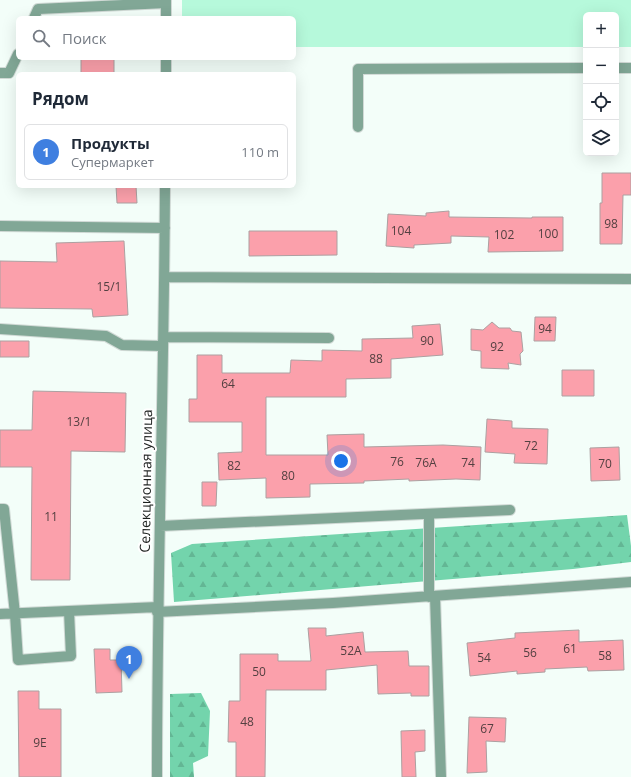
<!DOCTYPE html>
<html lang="ru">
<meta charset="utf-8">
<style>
body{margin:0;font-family:"Open Sans",sans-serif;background:#f6f6f7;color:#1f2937}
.controls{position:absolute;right:12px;top:12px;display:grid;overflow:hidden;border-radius:6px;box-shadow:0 4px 16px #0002}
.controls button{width:36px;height:36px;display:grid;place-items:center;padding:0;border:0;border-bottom:1px solid #e0e1e3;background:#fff;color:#1f2937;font:20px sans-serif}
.you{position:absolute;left:341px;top:461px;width:14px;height:14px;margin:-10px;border:3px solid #fff;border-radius:50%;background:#1a73e8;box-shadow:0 0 0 6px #1a73e833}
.badge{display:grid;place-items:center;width:26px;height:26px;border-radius:50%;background:#0b8043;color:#fff;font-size:13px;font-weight:700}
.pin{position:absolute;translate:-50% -33px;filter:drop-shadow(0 1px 2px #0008)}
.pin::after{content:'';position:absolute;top:21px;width:14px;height:12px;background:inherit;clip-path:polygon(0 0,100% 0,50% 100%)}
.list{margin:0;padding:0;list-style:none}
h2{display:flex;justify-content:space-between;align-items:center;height:52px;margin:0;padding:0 16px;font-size:17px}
h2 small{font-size:13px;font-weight:400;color:#747a83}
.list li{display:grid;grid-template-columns:26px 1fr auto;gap:12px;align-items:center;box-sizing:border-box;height:56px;margin:0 8px 8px;padding:0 8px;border:1px solid #e0e1e3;border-radius:6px}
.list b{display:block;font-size:15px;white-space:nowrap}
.list p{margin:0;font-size:13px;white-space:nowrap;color:#747a83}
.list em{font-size:13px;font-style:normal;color:#747a83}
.icon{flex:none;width:22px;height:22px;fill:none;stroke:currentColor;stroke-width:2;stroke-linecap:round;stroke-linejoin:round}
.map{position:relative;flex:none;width:631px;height:777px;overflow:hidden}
.search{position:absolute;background:#fff;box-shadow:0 4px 16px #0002;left:16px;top:16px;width:280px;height:44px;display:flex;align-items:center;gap:10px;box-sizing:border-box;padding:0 14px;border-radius:6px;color:#747a83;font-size:15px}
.panel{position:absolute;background:#fff;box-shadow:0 4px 16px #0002;left:16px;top:72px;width:280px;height:116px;border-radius:6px}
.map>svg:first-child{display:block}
.grass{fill:#b6f9db}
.forest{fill:url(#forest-firs)}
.building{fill:#fba0ab;stroke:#aca0a1}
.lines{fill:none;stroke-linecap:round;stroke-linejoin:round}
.minor-casing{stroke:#d1dad6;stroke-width:12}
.minor{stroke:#81a796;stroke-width:10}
.labels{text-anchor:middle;stroke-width:4;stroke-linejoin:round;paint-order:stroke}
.number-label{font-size:12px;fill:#544041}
.street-label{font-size:14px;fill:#1c201e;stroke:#fff}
</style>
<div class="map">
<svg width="631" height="777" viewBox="0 0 631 777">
<defs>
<pattern id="forest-firs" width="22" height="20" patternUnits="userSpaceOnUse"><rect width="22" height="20" fill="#73d4ac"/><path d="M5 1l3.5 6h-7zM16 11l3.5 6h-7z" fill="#63b694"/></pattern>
</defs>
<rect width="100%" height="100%" fill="#f3fef9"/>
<path class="grass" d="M 182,0 L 631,0 L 631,47 L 616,47 L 616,15 L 586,15 L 586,47 L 294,47 L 294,18 L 182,18 Z"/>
<path class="forest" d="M 627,515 L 631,546 L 631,562 L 573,569 L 174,602 L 171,553 L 192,544 Z
M 201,693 L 210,711 L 208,756 L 193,763 L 194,777 L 170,777 L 170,694 Z"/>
<path class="building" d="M 81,58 L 114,58 L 114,74 L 81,74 Z
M 602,173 L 631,173 L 631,195 L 623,195 L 622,244 L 600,244 L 600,203 L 602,203 Z
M 116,186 L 136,186 L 137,203 L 117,203 Z
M 449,211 L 449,217 L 532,218 L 532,217 L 563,217 L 563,251 L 488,252 L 489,237 L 451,236 L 451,243 L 414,245 L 414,248 L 386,246 L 388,214 L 426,216 L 426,213 Z
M 249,231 L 337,231 L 337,255 L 249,256 Z
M 124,241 L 128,315 L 93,317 L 92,309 L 0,308 L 0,261 L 57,262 L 56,243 Z
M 535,317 L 556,317 L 555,341 L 534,341 Z
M 492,322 L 499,328 L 510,328 L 512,331 L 521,332 L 523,351 L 520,354 L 521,365 L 508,363 L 509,369 L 481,368 L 481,351 L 471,350 L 471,329 L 483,330 Z
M 440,324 L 443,355 L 391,359 L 391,378 L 346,379 L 346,397 L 266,397 L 266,455 L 328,455 L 327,435 L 364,434 L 364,447 L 443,445 L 481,447 L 480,480 L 456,479 L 409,481 L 409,479 L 364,481 L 364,483 L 310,484 L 310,497 L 266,498 L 266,478 L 219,480 L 218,453 L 242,452 L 242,422 L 189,422 L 189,399 L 197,399 L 197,355 L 222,355 L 222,373 L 290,373 L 291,360 L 322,361 L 322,350 L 362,351 L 362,339 L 413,338 L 412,326 Z
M 0,341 L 29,341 L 29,357 L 0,357 Z
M 562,370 L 594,370 L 594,396 L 562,396 Z
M 33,391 L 126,393 L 125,452 L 71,451 L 70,580 L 31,580 L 32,467 L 0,467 L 0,430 L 32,430 Z
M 487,419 L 512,421 L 512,428 L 548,429 L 547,464 L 514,463 L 515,454 L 485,452 Z
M 619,447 L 620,480 L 591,481 L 590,448 Z
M 202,482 L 217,482 L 216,506 L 202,506 Z
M 308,628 L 326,628 L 326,636 L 363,632 L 365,652 L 408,651 L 409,666 L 429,666 L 429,696 L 411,696 L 411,693 L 378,694 L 377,665 L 326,670 L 326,690 L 266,690 L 265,777 L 236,777 L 236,742 L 228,742 L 229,701 L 240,701 L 240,654 L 278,654 L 278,661 L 311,661 Z
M 579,630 L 579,642 L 623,640 L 624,670 L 588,671 L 587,667 L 545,669 L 545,672 L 517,674 L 517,671 L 470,676 L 467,643 L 515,638 L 515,633 Z
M 94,649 L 110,649 L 110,660 L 121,660 L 122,692 L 96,693 Z
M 18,691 L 39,691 L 39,709 L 61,709 L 61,777 L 19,777 Z
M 469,717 L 506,718 L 505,742 L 486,741 L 487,772 L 467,773 Z
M 425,730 L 425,751 L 415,752 L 416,777 L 402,777 L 401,731 Z"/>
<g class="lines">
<defs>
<path id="minor" d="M 34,18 L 38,9 L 166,3
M 166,18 L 166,0
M 616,68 L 631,68
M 0,73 L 9,73 L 18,54
M 166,74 L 166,58
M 358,127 L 358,69 L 586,68
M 0,226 L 165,228
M 165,277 L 631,279
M 0,329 L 106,336 L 122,345 L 163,346
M 164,337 L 329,338
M 0,509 L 4,509 L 15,614 L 18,660 L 71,656 L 69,611
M 429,514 L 429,597
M 160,526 L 510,510
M 435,596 L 441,777
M 157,612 L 333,603 L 631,582
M 0,614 L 158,607
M 157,777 C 157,580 164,383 165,186"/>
</defs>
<use href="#minor" class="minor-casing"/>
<use href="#minor" class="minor"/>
</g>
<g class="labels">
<g class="number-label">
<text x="611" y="228">98</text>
<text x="401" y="235">104</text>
<text x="548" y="238">100</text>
<text x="504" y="239">102</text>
<text x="109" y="291">15/1</text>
<text x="545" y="333">94</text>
<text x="427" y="345">90</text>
<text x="497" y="351">92</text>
<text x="376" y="363">88</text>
<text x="228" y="388">64</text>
<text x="79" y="426">13/1</text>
<text x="531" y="450">72</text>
<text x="397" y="466">76</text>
<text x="426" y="467">76А</text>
<text x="468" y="467">74</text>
<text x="605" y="468">70</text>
<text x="234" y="470">82</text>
<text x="288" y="480">80</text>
<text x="51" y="521">11</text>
<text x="570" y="653">61</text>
<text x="351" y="655">52А</text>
<text x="530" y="657">56</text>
<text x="605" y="660">58</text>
<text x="484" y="662">54</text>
<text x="259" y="676">50</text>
<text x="247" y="726">48</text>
<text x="487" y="733">67</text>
<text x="40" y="747">9Е</text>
</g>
<g class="street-label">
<text transform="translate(146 481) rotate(-89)" y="5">Селекционная улица</text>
</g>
</g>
</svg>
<div class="controls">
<button>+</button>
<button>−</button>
<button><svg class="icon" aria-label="locate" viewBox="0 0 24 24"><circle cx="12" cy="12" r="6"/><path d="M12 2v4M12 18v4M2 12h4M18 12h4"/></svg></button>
<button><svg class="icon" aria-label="layers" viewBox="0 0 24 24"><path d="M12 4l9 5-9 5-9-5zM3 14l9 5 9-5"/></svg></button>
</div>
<div class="you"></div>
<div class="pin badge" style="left:129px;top:679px;background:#3f7fe0">1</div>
<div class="search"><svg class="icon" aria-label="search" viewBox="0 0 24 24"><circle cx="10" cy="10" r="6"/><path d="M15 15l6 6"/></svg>Поиск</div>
<section class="panel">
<h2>Рядом<small></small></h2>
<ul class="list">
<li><span class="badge" style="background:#3f7fe0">1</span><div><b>Продукты</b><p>Супермаркет</p></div><em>110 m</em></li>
</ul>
</section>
</div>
